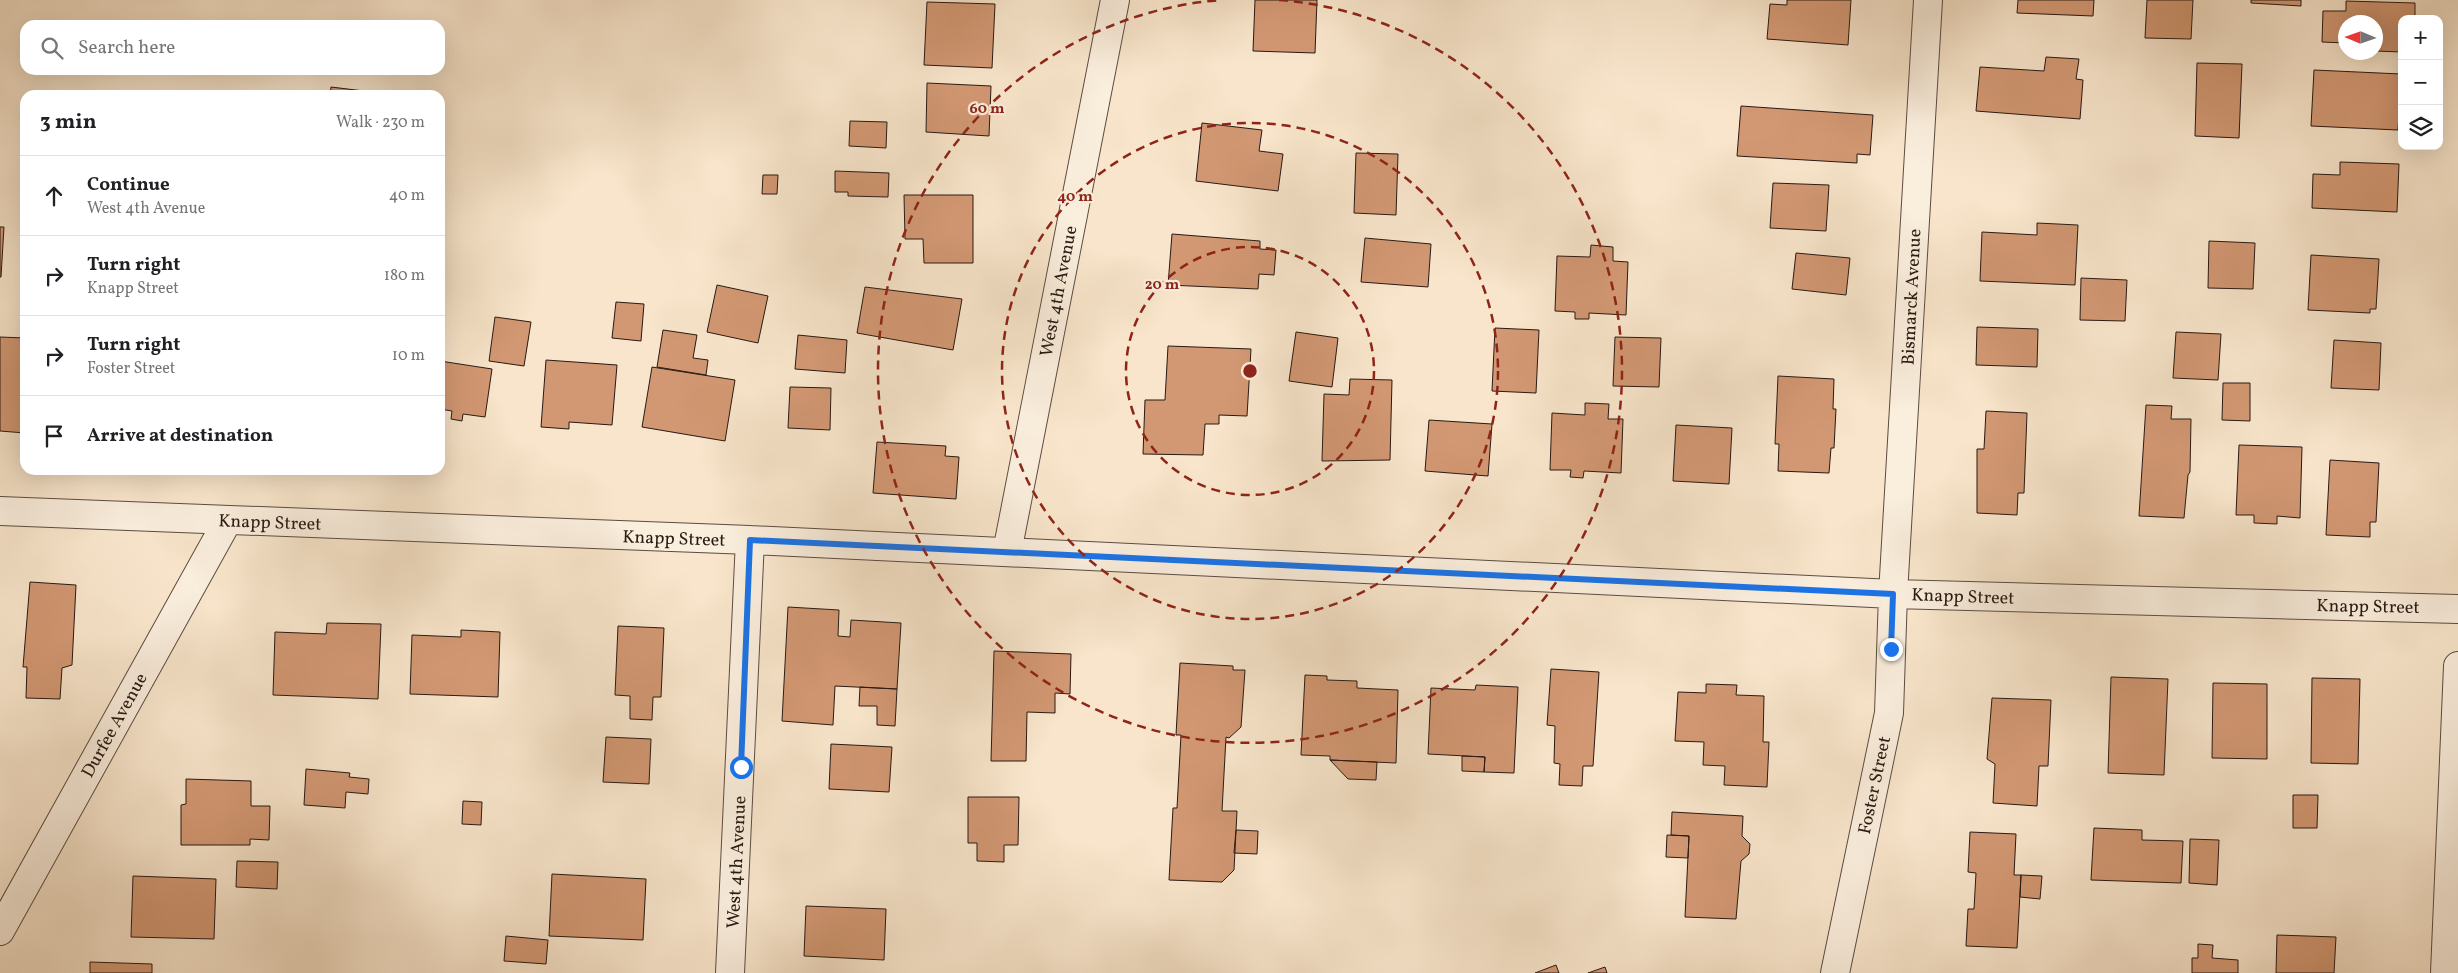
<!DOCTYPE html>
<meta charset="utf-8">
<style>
body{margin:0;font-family:Vollkorn,serif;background:#f2f2f2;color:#202124}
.controls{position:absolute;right:15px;top:15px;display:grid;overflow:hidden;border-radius:10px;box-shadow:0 5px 20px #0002}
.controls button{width:45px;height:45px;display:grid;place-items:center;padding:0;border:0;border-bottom:1px solid #e0e0e0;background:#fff;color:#202124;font:25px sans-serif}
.compass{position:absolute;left:2338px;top:15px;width:45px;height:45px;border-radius:50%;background:#fff;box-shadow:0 5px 20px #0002;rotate:272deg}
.stop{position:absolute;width:15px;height:15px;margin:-11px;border:4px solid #1a73e8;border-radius:50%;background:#fff}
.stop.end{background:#1a73e8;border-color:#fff;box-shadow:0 1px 5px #0008}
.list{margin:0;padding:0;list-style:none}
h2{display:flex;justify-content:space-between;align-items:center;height:65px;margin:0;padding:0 20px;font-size:21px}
h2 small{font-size:16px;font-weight:400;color:#757577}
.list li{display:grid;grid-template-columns:32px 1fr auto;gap:15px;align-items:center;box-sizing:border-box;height:80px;padding:0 20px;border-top:1px solid #e0e0e0}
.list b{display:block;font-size:19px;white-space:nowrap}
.list p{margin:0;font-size:16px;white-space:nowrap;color:#757577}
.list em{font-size:16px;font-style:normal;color:#757577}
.icon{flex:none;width:28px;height:28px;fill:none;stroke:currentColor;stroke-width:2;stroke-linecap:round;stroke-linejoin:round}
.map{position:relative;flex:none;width:2458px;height:973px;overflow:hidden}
.search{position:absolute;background:#fff;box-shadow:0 5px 20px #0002;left:20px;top:20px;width:425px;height:55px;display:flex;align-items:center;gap:12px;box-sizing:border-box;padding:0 18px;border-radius:15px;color:#757577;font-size:19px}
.panel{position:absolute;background:#fff;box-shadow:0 5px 20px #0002;left:20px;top:90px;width:425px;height:385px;border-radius:15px}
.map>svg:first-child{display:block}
.building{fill:#d29873;stroke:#281913}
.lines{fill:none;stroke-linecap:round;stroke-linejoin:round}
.minor-casing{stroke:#5c4c41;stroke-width:30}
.minor{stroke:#faeedd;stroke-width:28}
.route{stroke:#1a73e8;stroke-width:6}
.ring{fill:none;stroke:#8f2418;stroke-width:2.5;stroke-dasharray:9 6}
.labels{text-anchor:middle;stroke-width:4.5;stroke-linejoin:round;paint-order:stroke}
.street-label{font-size:18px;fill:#281913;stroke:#faeedd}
.centre{fill:#8f2418;stroke:#faeedd;stroke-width:2.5}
.ring-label{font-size:15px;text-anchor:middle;font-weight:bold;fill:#8f2418;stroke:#faeedd;stroke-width:4.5;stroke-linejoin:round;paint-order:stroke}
</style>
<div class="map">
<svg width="2458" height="973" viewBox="0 0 2458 973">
<rect width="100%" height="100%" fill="#f8e5cb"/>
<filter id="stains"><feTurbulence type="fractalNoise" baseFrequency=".004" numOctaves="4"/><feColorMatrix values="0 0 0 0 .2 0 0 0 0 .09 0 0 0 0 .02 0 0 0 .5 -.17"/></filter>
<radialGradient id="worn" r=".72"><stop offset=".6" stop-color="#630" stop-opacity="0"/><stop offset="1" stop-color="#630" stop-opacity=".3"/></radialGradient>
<path class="building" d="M 1255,0 L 1317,0 L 1315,53 L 1253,51 Z
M 1787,0 L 1851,0 L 1848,45 L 1767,39 L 1770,4 L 1787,5 Z
M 2018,0 L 2094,0 L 2093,16 L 2017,13 Z
M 2147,0 L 2193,0 L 2191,39 L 2145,38 Z
M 2251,0 L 2301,0 L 2301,6 L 2251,3 Z
M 2346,1 L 2415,3 L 2415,19 L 2402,19 L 2402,52 L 2376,51 L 2376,22 L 2346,22 L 2346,50 L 2345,43 L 2322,42 L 2323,11 L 2346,11 Z
M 927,2 L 995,4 L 992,68 L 924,65 Z
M 2046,57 L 2079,59 L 2076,79 L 2083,80 L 2080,119 L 1976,111 L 1980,67 L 2044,71 Z
M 2197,63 L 2242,64 L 2239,138 L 2195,136 Z
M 2314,70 L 2401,74 L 2398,130 L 2311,126 Z
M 927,83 L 991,86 L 989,136 L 926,132 Z
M 331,87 L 364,91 L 363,95 L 330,95 Z
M 1741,106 L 1873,115 L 1870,155 L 1857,154 L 1857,163 L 1737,156 Z
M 850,121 L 887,122 L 886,148 L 849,146 Z
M 1202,123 L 1262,130 L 1259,151 L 1283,154 L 1278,191 L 1196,181 Z
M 1356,153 L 1398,154 L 1396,215 L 1354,213 Z
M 2340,162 L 2399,164 L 2397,212 L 2312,208 L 2313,174 L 2340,175 Z
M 835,171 L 889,173 L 888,197 L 848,196 L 848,192 L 835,192 Z
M 763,175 L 778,175 L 777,194 L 762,194 Z
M 1773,183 L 1829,185 L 1826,231 L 1770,228 Z
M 904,195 L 973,195 L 973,263 L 924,263 L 923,239 L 905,239 Z
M 2037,223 L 2078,225 L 2075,285 L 1980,281 L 1982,232 L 2037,235 Z
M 0,227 L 4,227 L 1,277 L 0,277 Z
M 1172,234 L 1260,241 L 1260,249 L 1276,250 L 1274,275 L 1259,274 L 1258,289 L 1168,285 Z
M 1365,238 L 1431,244 L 1428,287 L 1361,282 Z
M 2209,241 L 2255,243 L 2253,289 L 2208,288 Z
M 1591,245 L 1613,247 L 1613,261 L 1628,262 L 1626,315 L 1589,313 L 1589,319 L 1575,319 L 1575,312 L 1555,311 L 1557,256 L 1590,257 Z
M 1796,253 L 1850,258 L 1846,295 L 1792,289 Z
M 2311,255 L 2379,259 L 2376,309 L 2370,309 L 2370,313 L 2308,310 Z
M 2081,278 L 2127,280 L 2125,321 L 2080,320 Z
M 717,285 L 768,296 L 758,343 L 707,332 Z
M 865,287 L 962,299 L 953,350 L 857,333 Z
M 616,302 L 644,304 L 641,341 L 612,338 Z
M 495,317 L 531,322 L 524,366 L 489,361 Z
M 1977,327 L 2038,329 L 2037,367 L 1976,365 Z
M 1495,328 L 1539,330 L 1536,393 L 1492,391 Z
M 663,330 L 697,335 L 693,358 L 708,360 L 706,375 L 657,367 Z
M 1296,332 L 1338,338 L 1332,387 L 1289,381 Z
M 2176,332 L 2221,334 L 2218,380 L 2173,378 Z
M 798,335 L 847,340 L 845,373 L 795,369 Z
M 0,337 L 25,338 L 25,433 L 0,431 Z
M 1615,337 L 1661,338 L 1659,387 L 1613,386 Z
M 2334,340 L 2381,343 L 2379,390 L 2331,388 Z
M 1168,346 L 1251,349 L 1247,416 L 1219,415 L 1219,424 L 1205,424 L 1203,455 L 1143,454 L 1145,400 L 1165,400 Z
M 546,360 L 617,365 L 612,425 L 569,422 L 569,429 L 541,427 Z
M 440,361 L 492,369 L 485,417 L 463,414 L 462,421 L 451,419 L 452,411 L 440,409 Z
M 652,367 L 735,380 L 725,441 L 642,427 Z
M 1778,376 L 1834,379 L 1833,409 L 1836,409 L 1834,448 L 1831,448 L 1829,473 L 1778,471 L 1779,444 L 1775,444 Z
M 1350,379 L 1392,380 L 1390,460 L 1322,461 L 1324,394 L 1349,395 Z
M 2223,383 L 2250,383 L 2250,421 L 2222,420 Z
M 790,387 L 831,388 L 830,430 L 788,428 Z
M 1585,403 L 1609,404 L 1608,419 L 1623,419 L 1621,473 L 1584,471 L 1583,478 L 1570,477 L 1571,470 L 1550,470 L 1552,413 L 1585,415 Z
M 2146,405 L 2172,406 L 2171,419 L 2191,419 L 2190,472 L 2188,475 L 2184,518 L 2139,516 Z
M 1986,411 L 2027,413 L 2024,493 L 2018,493 L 2017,515 L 1977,513 L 1977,449 L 1984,449 Z
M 1429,420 L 1492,424 L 1488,476 L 1425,471 Z
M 1676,425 L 1732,428 L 1729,484 L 1673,481 Z
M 877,442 L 946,446 L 945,456 L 959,457 L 956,499 L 873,493 Z
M 2239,445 L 2302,447 L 2300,518 L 2277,516 L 2277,524 L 2254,523 L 2254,515 L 2236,515 Z
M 2330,460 L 2379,463 L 2376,522 L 2370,522 L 2370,537 L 2326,535 Z
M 30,582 L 76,585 L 72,665 L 62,668 L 60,699 L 26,698 L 27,667 L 23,667 Z
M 788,607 L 839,610 L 838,636 L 850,637 L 851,620 L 901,623 L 897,689 L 835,686 L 833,725 L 782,721 Z
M 327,623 L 381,624 L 378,699 L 273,695 L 275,632 L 326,634 Z
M 618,626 L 664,628 L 661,697 L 653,697 L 652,720 L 630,719 L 630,696 L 615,695 Z
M 461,630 L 500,632 L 498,697 L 410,694 L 412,635 L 461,637 Z
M 994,651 L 1071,654 L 1070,694 L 1055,693 L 1055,713 L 1027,712 L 1026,761 L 991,761 Z
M 1180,663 L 1233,666 L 1233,670 L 1245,670 L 1241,727 L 1229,738 L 1226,737 L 1222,811 L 1237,811 L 1234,870 L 1222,882 L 1169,880 L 1173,808 L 1177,808 L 1181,735 L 1176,735 Z
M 1551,669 L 1599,672 L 1593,766 L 1583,766 L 1582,786 L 1559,785 L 1560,764 L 1554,763 L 1555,726 L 1547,725 Z
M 1305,675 L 1327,676 L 1327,680 L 1357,681 L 1357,688 L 1398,690 L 1396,763 L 1330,760 L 1330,756 L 1301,755 Z
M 2111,677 L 2168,679 L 2164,775 L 2108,773 Z
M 2312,678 L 2360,679 L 2358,764 L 2311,763 Z
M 2213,683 L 2267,684 L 2267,759 L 2212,758 Z
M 1706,684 L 1737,685 L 1736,695 L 1764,696 L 1763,742 L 1769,742 L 1767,787 L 1724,785 L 1725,766 L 1703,765 L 1704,742 L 1675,741 L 1678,692 L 1706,693 Z
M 1476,685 L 1518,687 L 1514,773 L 1484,772 L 1485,757 L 1428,754 L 1431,688 L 1475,690 Z
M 860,687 L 897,689 L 895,726 L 877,725 L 877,706 L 859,706 Z
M 1992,698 L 2051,700 L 2048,766 L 2039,766 L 2037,806 L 1993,803 L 1995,764 L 1987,759 Z
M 606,737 L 651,739 L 649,784 L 603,782 Z
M 831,744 L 892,747 L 889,792 L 829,789 Z
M 1462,756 L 1485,757 L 1484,772 L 1462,771 Z
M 1330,760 L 1377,762 L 1376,780 L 1348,779 Z
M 306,769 L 350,773 L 349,777 L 369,779 L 368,794 L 346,792 L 345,808 L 304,805 Z
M 186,779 L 251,781 L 251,806 L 270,806 L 269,840 L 250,839 L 250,845 L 181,845 L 181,805 L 186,804 Z
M 2293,795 L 2318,795 L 2317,828 L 2293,828 Z
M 968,797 L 1019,797 L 1018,845 L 1004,845 L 1004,862 L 977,861 L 977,843 L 968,843 Z
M 463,801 L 482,802 L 481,825 L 462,824 Z
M 1672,812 L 1743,816 L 1742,836 L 1750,844 L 1749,854 L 1741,861 L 1736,919 L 1685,917 L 1689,836 L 1671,835 Z
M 2094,828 L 2142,830 L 2142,840 L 2183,841 L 2181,883 L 2091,880 Z
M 1236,830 L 1258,831 L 1257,854 L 1234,853 Z
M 1970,832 L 2016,834 L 2014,875 L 2021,875 L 2017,948 L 1966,946 L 1968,909 L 1974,909 L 1976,873 L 1968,872 Z
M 1667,835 L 1689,836 L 1688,858 L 1666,857 Z
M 2190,839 L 2219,840 L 2217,885 L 2189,883 Z
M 237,861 L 278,862 L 277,889 L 236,887 Z
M 552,874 L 646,879 L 643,940 L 549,936 Z
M 2021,875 L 2042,876 L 2040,899 L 2020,897 Z
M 133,876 L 216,879 L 214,939 L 131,937 Z
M 806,906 L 886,909 L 884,960 L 804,956 Z
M 2277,935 L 2336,937 L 2334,973 L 2276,973 Z
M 506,936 L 548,940 L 546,964 L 504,961 Z
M 2198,944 L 2213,945 L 2212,958 L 2238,960 L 2238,973 L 2192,973 L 2192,958 L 2198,958 Z
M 90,962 L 152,964 L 152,973 L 90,973 Z
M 1556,965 L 1559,973 L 1535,973 Z
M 1605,967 L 1607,973 L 1588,973 Z"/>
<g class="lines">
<defs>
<path id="minor" d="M 0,511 L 750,540 L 1893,594 L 2458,609
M 1007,552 L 1115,0
M 0,931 L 228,520
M 730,973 L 750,540
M 1835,973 L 1889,713 L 1893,594 L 1928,0
M 2445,973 L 2458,666"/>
</defs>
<use href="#minor" class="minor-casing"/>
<use href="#minor" class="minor"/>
</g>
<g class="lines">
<path class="route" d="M 741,767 L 750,540 L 1893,594 L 1891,649"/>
</g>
<g class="ring">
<circle cx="1250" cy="371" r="124"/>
<circle cx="1250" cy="371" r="248"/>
<path d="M1279 0A372 372 0 1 1 1221 0"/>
</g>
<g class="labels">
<g class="street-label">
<text transform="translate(1058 291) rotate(-79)" y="6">West 4th Avenue</text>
<text transform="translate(1911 297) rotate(-87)" y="6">Bismarck Avenue</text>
<text transform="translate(270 522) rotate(2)" y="6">Knapp Street</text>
<text transform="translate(674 538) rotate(2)" y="6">Knapp Street</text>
<text transform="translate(1963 596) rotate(2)" y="6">Knapp Street</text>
<text transform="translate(2368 606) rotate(1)" y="6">Knapp Street</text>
<text transform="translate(114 725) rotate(-61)" y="6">Durfee Avenue</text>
<text transform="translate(1874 785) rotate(-78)" y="6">Foster Street</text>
<text transform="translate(736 862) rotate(-87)" y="6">West 4th Avenue</text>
</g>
</g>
<circle cx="1250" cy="371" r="8" class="centre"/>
<g class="ring-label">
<text x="987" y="113">60 m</text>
<text x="1075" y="201">40 m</text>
<text x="1162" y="289">20 m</text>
</g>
<rect width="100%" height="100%" filter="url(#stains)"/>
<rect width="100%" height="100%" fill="url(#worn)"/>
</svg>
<div class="controls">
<button>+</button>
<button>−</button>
<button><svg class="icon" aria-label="layers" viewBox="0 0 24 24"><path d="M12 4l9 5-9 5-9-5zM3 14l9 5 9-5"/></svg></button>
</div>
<svg class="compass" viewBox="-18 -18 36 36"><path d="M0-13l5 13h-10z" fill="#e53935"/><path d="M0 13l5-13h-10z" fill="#757577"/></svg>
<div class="stop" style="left:741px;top:767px"></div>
<div class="stop end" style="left:1891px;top:649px"></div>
<div class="search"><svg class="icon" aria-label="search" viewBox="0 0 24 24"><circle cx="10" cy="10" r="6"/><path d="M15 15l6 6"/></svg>Search here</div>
<section class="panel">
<h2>3 min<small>Walk · 230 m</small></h2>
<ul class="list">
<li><svg class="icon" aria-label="ahead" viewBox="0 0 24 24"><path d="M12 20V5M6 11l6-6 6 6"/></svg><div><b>Continue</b><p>West 4th Avenue</p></div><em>40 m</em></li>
<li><svg class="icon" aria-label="right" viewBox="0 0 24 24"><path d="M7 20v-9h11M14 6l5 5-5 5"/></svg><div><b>Turn right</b><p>Knapp Street</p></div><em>180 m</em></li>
<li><svg class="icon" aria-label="right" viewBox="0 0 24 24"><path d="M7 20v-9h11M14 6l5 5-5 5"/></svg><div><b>Turn right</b><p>Foster Street</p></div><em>10 m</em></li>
<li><svg class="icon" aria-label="arrive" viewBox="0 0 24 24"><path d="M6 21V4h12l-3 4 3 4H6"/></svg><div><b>Arrive at destination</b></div></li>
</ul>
</section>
</div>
